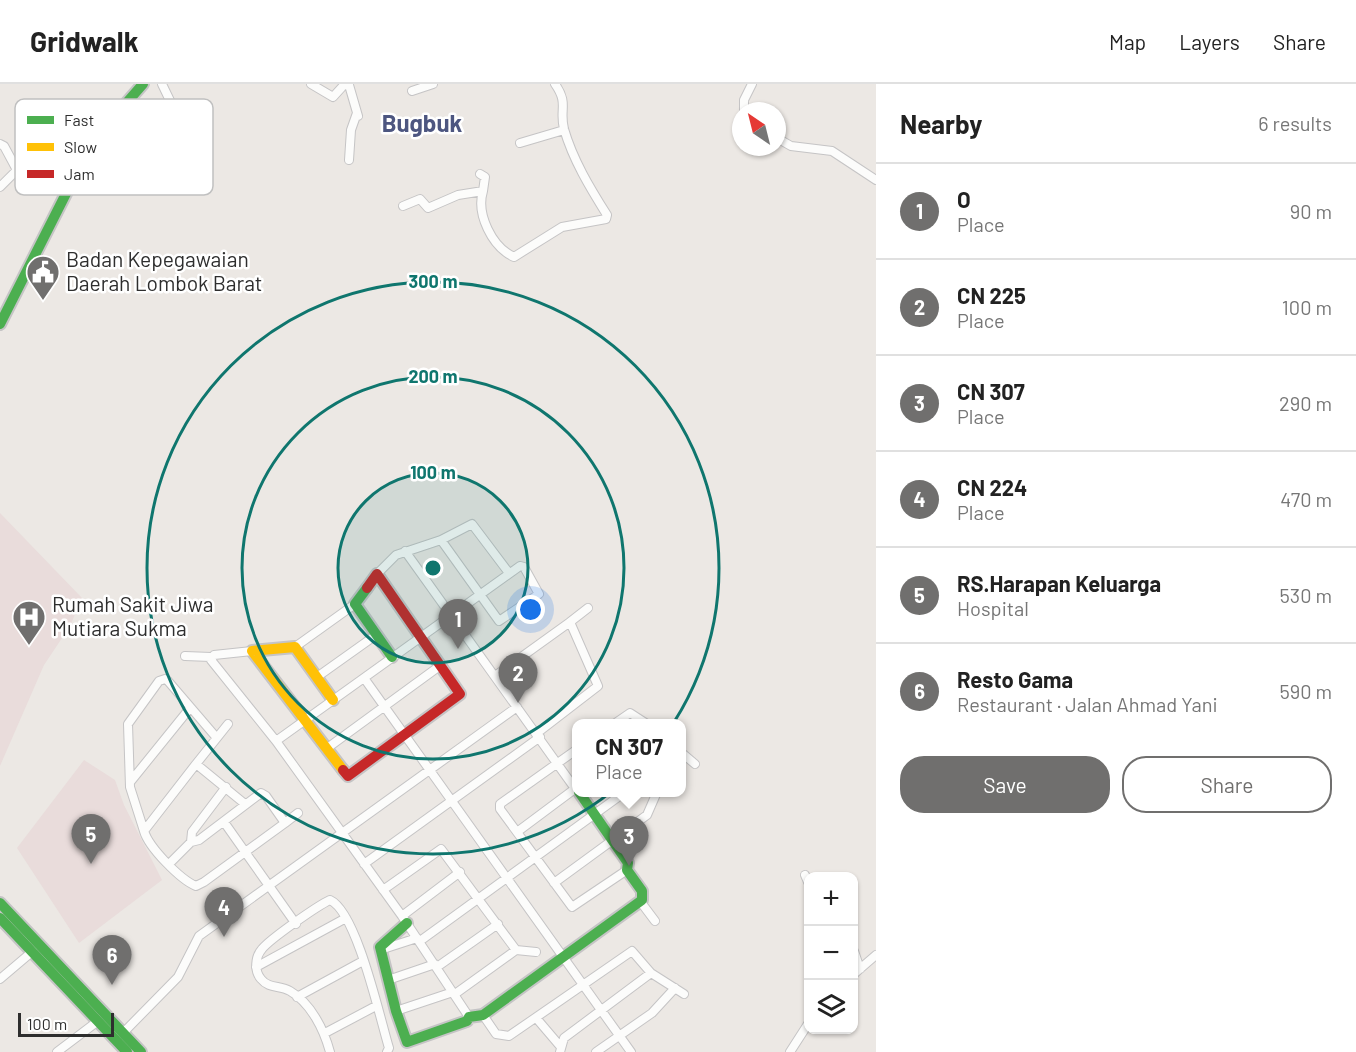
<!DOCTYPE html>
<meta charset="utf-8">
<style>
body{margin:0;font-family:Barlow,sans-serif;background:#f2f2f2;color:#222}
.controls{position:absolute;right:18px;bottom:18px;display:grid;overflow:hidden;border-radius:12px;box-shadow:0 2px 4px #0004}
.controls button{width:54px;height:54px;display:grid;place-items:center;padding:0;border:0;border-bottom:2px solid #e0e0e0;background:#fff;color:#222;font:30px sans-serif}
.compass{position:absolute;left:732px;top:18px;width:54px;height:54px;border-radius:50%;background:#fff;box-shadow:0 2px 4px #0004;rotate:325deg}
.scale{position:absolute;left:18px;bottom:15px;width:96px;box-sizing:border-box;padding-left:6px;border:3px solid #2e2e2e;border-top:0;font-size:16px;line-height:21px;white-space:nowrap;color:#2e2e2e;-webkit-text-stroke:4px #fff;paint-order:stroke}
.you{position:absolute;left:531px;top:526px;width:21px;height:21px;margin:-15px;border:4px solid #fff;border-radius:50%;background:#1a73e8;box-shadow:0 0 0 9px #1a73e833}
.badge{display:grid;place-items:center;width:39px;height:39px;border-radius:50%;background:#706f6e;color:#fff;font-size:20px;font-weight:700}
.pin{position:absolute;translate:-50% -50px;filter:drop-shadow(0 2px 3px #0008)}
.pin::after{content:'';position:absolute;top:32px;width:21px;height:18px;background:inherit;clip-path:polygon(0 0,100% 0,50% 100%)}
.popup{position:absolute;left:572px;top:635px;width:114px;height:78px;box-sizing:border-box;display:grid;place-content:center;border-radius:12px;background:#fff;filter:drop-shadow(0 2px 4px #0005);font-size:20px;white-space:nowrap;color:#767676}
.popup b{font-size:22px;color:#222}
.popup::after{content:'';position:absolute;left:50%;top:100%;margin-left:-12px;border:12px solid transparent;border-top-color:#fff}
.list{margin:0;padding:0;list-style:none}
h2{display:flex;justify-content:space-between;align-items:center;height:78px;margin:0;padding:0 24px;font-size:26px}
h2 small{font-size:20px;font-weight:400;color:#767676}
.list li{display:grid;grid-template-columns:39px 1fr auto;gap:18px;align-items:center;box-sizing:border-box;height:96px;padding:0 24px;border-top:2px solid #e0e0e0}
.list b{display:block;font-size:22px;white-space:nowrap}
.list p{margin:0;font-size:20px;white-space:nowrap;color:#767676}
.list em{font-size:20px;font-style:normal;color:#767676}
.actions{display:flex;gap:12px;padding:18px 24px}
.actions a{flex:1;padding:14px 0;border:2px solid #706f6e;border-radius:24px;text-align:center;font-size:21px;color:#706f6e}
.actions .main{background:#706f6e;color:#fff}
.icon{flex:none;width:33px;height:33px;fill:none;stroke:currentColor;stroke-width:2;stroke-linecap:round;stroke-linejoin:round}
.map{position:relative;flex:none;width:876px;height:968px;overflow:hidden}
header{display:flex;align-items:center;gap:36px;box-sizing:border-box;height:84px;padding:0 30px;background:#fff;border-bottom:2px solid #e0e0e0}
header strong{font-size:28px}
nav{display:flex;gap:33px;margin-inline-start:auto;font-size:21px}
main{display:flex}
aside{flex:1;background:#fff}
.map>svg:first-child{display:block}
.medical{fill:#e9dcdb}
.lines{fill:none;stroke-linecap:round;stroke-linejoin:round}
.street-casing{stroke:#c5c4c5;stroke-width:10}
.fast-casing{stroke:#c5c4c5;stroke-width:14}
.slow-casing{stroke:#c5c4c5;stroke-width:14}
.jam-casing{stroke:#c5c4c5;stroke-width:14}
.street{stroke:#fcfcfb;stroke-width:8}
.fast{stroke:#4caf50;stroke-width:10}
.slow{stroke:#ffc107;stroke-width:10}
.jam{stroke:#c62828;stroke-width:10}
.ring{fill:none;stroke:#0f766e;stroke-width:3}
.labels{text-anchor:middle;stroke-width:5;stroke-linejoin:round;paint-order:stroke}
.poi-label{font-size:21px;fill:#2e2e2e;stroke:#fff;text-anchor:start}
.quarter-label{font-size:24px;font-weight:bold;fill:#4d5680;stroke:#fff}
.key{fill:#fff;stroke:#c0c0c0;stroke-width:1.5}
.key-label{font-size:16px;fill:#2e2e2e}
.centre{fill:#0f766e;stroke:#fff;stroke-width:3}
.ring-label{font-size:18px;text-anchor:middle;font-weight:bold;fill:#0f766e;stroke:#fff;stroke-width:5;stroke-linejoin:round;paint-order:stroke}
</style>
<header>
<strong>Gridwalk</strong>
<nav><a>Map</a><a>Layers</a><a>Share</a></nav>
</header>
<main>
<div class="map">
<svg width="876" height="968" viewBox="0 0 876 968">
<rect width="100%" height="100%" fill="#ece8e4"/>
<path class="medical" d="M 0,429 L 82,514 L 70,542 L 44,581 L 0,682 Z
M 84,676 L 115,696 L 124,721 L 162,796 L 79,859 L 17,764 Z"/>
<g class="lines">
<defs>
<path id="street" d="M 162,0 L 188,54
M 311,0 L 333,13 L 343,2 L 349,0
M 349,1 L 358,32
M 412,7 L 433,0
M 744,27 L 744,16 L 752,0
M 117,30 L 140,50 L 151,66
M 777,54 L 791,62 L 832,67 L 876,96
M 520,59 L 564,46
M 0,60 L 4,62 L 17,86
M 349,76 L 351,46 L 357,29
M 480,90 L 485,93 L 483,107
M 0,103 L 17,86 L 42,75 L 55,83 L 65,109
M 403,122 L 420,115 L 428,124 L 458,111 L 483,107 C 476,130 492,163 514,173 L 562,143 L 606,135 L 607,131 C 590,104 573,76 564,45 C 559,25 569,20 555,0
M 405,467 L 576,706
M 377,490 L 396,471 L 441,456 L 472,440 L 509,489
M 570,538 L 588,524
M 295,563 L 355,520
M 252,567 L 214,571 L 211,576 L 276,657 L 402,832 L 469,933
M 185,572 L 211,573
M 495,592 L 570,538 L 598,602 L 537,649
M 317,593 L 376,551
M 364,594 L 631,968
M 614,640 L 630,629 L 647,640
M 276,657 C 357,599 438,540 520,482 L 524,483 L 539,510 L 499,537 L 441,456
M 326,665 L 441,581
M 576,666 L 500,720 L 500,725 L 572,823 L 627,786
M 682,669 L 695,680
M 196,680 L 228,640
M 131,697 L 190,624
M 224,738 L 296,840
M 285,739 L 298,729
M 144,747 L 130,703 L 128,640 L 159,597 L 165,595 L 168,597 L 216,653
M 517,748 L 576,704
M 191,758 L 192,748 L 226,703
M 169,780 L 191,758 L 199,756 L 261,709 L 266,712 L 285,739 L 204,798 L 196,802 C 181,796 149,764 144,747 L 196,680 L 245,720
M 364,780 L 540,653
M 805,791 L 808,798
M 554,799 L 647,731 L 657,708
M 383,806 L 441,765 L 516,866 L 536,868
M 640,817 L 655,837
M 402,832 L 460,788
M 420,857 L 625,708
M 380,866 L 417,854
M 854,867 L 860,885
M 256,883 L 346,834
M 437,883 L 498,840
M 854,890 L 876,871
M 0,895 L 33,867
M 388,896 L 435,880
M 455,910 L 516,866
M 297,913 L 363,877
M 396,927 L 453,908
M 483,931 L 496,950 L 509,952 L 632,867 L 651,889
M 537,935 L 560,962
M 123,949 L 178,893 L 199,852 L 517,623
M 325,949 L 376,922
M 57,968 L 98,937
M 330,968 C 324,946 311,919 290,907 C 280,901 269,905 261,895 C 254,887 255,873 262,865 C 270,855 317,822 330,816 C 357,828 380,935 389,964 L 387,968
M 560,968 L 564,954 L 651,889 L 684,910
M 596,968 L 652,929 L 675,904
M 790,968 L 808,940"/>
<path id="fast" d="M 0,240 L 85,72 L 101,48 L 143,0
M 367,504 L 355,520 L 392,573
M 0,819 L 141,968
M 0,834 L 127,968
M 407,839 L 380,863 L 396,927 L 407,958 L 467,937 L 469,933 L 483,931 L 642,816 L 642,807 L 627,786 L 628,779 L 579,708"/>
<path id="slow" d="M 333,616 L 295,563 L 252,567 L 343,686"/>
<path id="jam" d="M 343,686 L 348,692 L 460,610 L 377,490 L 367,504"/>
</defs>
<use href="#street" class="street-casing"/>
<use href="#fast" class="fast-casing"/>
<use href="#slow" class="slow-casing"/>
<use href="#jam" class="jam-casing"/>
<use href="#street" class="street"/>
<use href="#fast" class="fast"/>
<use href="#slow" class="slow"/>
<use href="#jam" class="jam"/>
</g>
<circle cx="433" cy="484" r="95" fill="#0f766e" fill-opacity=".12"/>
<g class="ring">
<circle cx="433" cy="484" r="95"/>
<circle cx="433" cy="484" r="191"/>
<circle cx="433" cy="484" r="286"/>
</g>
<defs>
<symbol id="civic-pin" viewBox="-11 -11 22 30"><path d="M0 17L-7.5 6A9.5 9.5 0 1 1 7.5 6Z" fill="#706f6e" stroke="#fff"/><path d="M-.6-6.5H3V-4.5H.6V-3L4-1V1h2V6H-6V1h2V-1L-.6-3ZM-1.2 2.5V6h2.4V2.5Z" fill="#fff"/></symbol>
<symbol id="hospital-pin" viewBox="-11 -11 22 30"><path d="M0 17L-7.5 6A9.5 9.5 0 1 1 7.5 6Z" fill="#706f6e" stroke="#fff"/><path d="M-5-5h3v3.5h4V-5h3V5h-3V1.5h-4V5h-3Z" fill="#fff"/></symbol>
</defs>
<g fill-rule="evenodd">
<use href="#civic-pin" x="24" y="169" width="38" height="52"/>
<use href="#hospital-pin" x="10" y="514" width="38" height="52"/>
</g>
<g class="labels">
<g class="poi-label">
<text x="66" y="183">Badan Kepegawaian<tspan x="66" dy="24">Daerah Lombok Barat</tspan></text>
<text x="52" y="528">Rumah Sakit Jiwa<tspan x="52" dy="24">Mutiara Sukma</tspan></text>
</g>
<g class="quarter-label">
<text x="422" y="48">Bugbuk</text>
</g>
</g>
<rect x="15" y="15" width="198" height="96" rx="9" class="key"/>
<rect x="27" y="32" width="27" height="8" fill="#4caf50"/>
<rect x="27" y="59" width="27" height="8" fill="#ffc107"/>
<rect x="27" y="86" width="27" height="8" fill="#c62828"/>
<g class="key-label">
<text x="64" y="42">Fast</text>
<text x="64" y="69">Slow</text>
<text x="64" y="96">Jam</text>
</g>
<circle cx="433" cy="484" r="9" class="centre"/>
<g class="ring-label">
<text x="433" y="204">300 m</text>
<text x="433" y="299">200 m</text>
<text x="433" y="395">100 m</text>
</g>
</svg>
<div class="controls">
<button>+</button>
<button>−</button>
<button><svg class="icon" aria-label="layers" viewBox="0 0 24 24"><path d="M12 4l9 5-9 5-9-5zM3 14l9 5 9-5"/></svg></button>
</div>
<svg class="compass" viewBox="-18 -18 36 36"><path d="M0-13l5 13h-10z" fill="#e53935"/><path d="M0 13l5-13h-10z" fill="#767676"/></svg>
<div class="scale">100 m</div>
<div class="you"></div>
<div class="pin badge" style="left:458px;top:565px">1</div>
<div class="pin badge" style="left:518px;top:619px">2</div>
<div class="pin badge" style="left:629px;top:782px">3</div>
<div class="popup"><b>CN 307</b>Place</div>
<div class="pin badge" style="left:224px;top:853px">4</div>
<div class="pin badge" style="left:91px;top:780px">5</div>
<div class="pin badge" style="left:112px;top:901px">6</div>
</div>
<aside>
<h2>Nearby<small>6 results</small></h2>
<ul class="list">
<li><span class="badge">1</span><div><b>O</b><p>Place</p></div><em>90 m</em></li>
<li><span class="badge">2</span><div><b>CN 225</b><p>Place</p></div><em>100 m</em></li>
<li><span class="badge">3</span><div><b>CN 307</b><p>Place</p></div><em>290 m</em></li>
<li><span class="badge">4</span><div><b>CN 224</b><p>Place</p></div><em>470 m</em></li>
<li><span class="badge">5</span><div><b>RS.Harapan Keluarga</b><p>Hospital</p></div><em>530 m</em></li>
<li><span class="badge">6</span><div><b>Resto Gama</b><p>Restaurant · Jalan Ahmad Yani</p></div><em>590 m</em></li>
</ul>
<div class="actions"><a class="main">Save</a><a>Share</a></div>
</aside>
</main>
